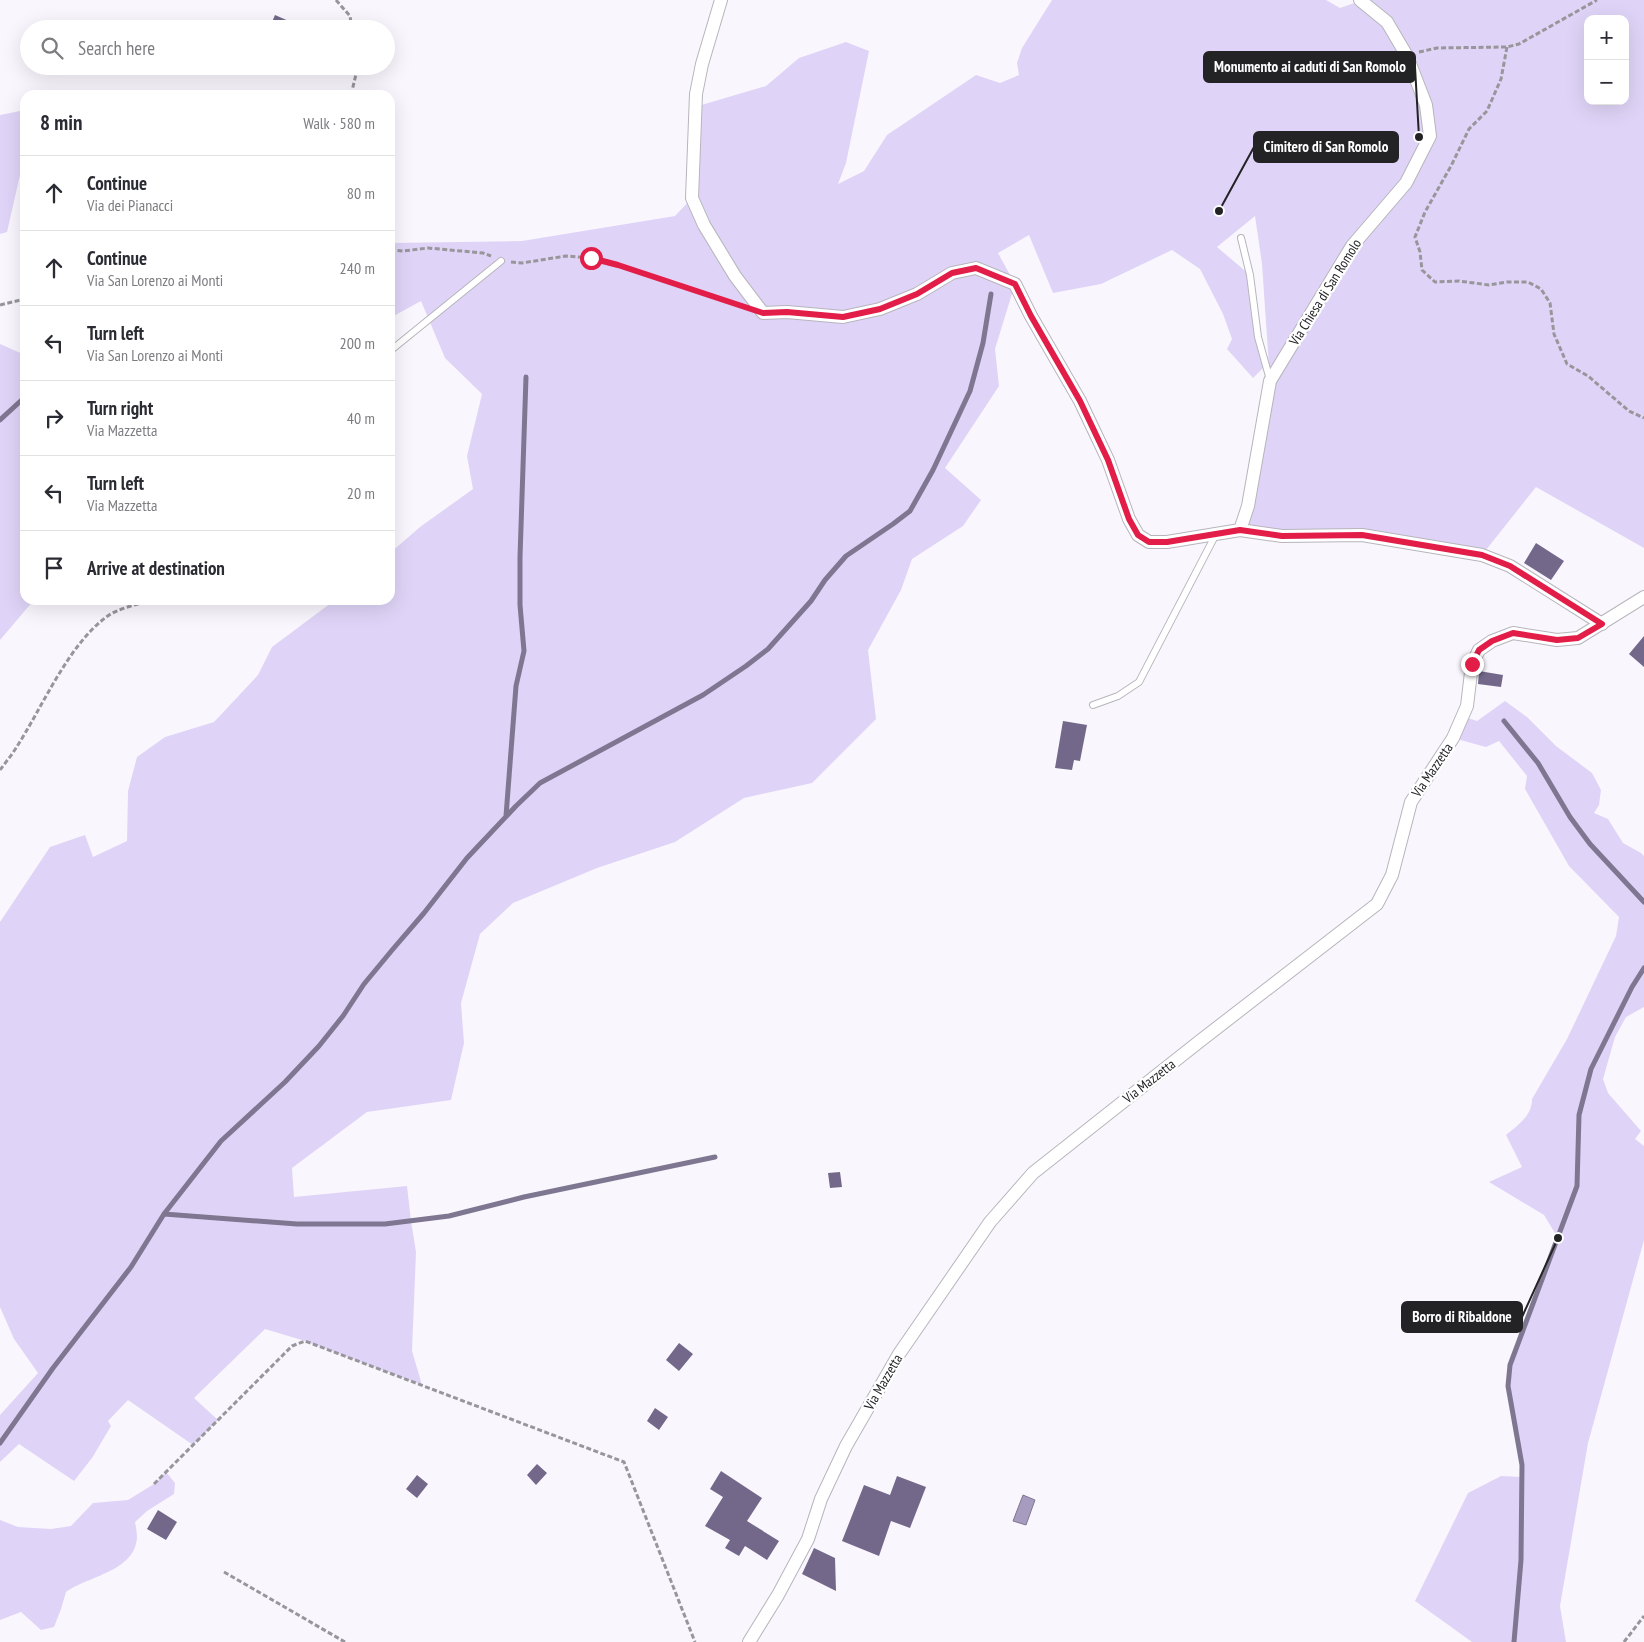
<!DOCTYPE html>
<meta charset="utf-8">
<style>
body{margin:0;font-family:"PT Sans Narrow",sans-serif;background:#f2f2f3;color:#2b2b33}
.controls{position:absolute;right:15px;top:15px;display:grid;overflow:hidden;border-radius:10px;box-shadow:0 5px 20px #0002}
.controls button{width:45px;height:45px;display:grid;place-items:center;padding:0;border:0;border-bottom:1px solid #e1e1e2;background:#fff;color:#2b2b33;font:25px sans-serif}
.stop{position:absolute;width:15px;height:15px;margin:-11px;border:4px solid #e11d48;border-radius:50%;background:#fff}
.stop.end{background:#e11d48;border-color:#fff;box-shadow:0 1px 5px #0008}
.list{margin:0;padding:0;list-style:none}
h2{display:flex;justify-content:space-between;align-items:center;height:65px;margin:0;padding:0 20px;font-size:21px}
h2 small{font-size:16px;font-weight:400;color:#7c7c81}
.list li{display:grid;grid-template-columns:32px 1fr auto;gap:15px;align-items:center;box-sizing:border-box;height:75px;padding:0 20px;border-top:1px solid #e1e1e2}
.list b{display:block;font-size:19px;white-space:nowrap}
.list p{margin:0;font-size:16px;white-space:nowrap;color:#7c7c81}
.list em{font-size:16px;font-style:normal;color:#7c7c81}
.icon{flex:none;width:28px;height:28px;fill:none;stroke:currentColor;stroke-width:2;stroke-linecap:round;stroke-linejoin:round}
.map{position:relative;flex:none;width:1644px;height:1642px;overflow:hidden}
.search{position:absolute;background:#fff;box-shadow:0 5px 20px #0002;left:20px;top:20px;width:375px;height:55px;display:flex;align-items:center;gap:12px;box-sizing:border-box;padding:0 18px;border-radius:28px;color:#7c7c81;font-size:19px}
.panel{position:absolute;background:#fff;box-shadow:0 5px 20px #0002;left:20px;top:90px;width:375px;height:515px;border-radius:15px}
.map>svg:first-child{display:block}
.green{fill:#dfd4f7;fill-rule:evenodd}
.water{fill:#a79bbf;stroke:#7f7791}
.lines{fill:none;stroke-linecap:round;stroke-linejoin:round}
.stream{stroke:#7f7791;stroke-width:5}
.building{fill:#73688a}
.lane-casing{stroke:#b7b5bb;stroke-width:8}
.street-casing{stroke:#b7b5bb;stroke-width:14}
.path{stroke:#98969b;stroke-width:3;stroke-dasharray:5 2.5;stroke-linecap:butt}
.lane{stroke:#fff;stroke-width:6}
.street{stroke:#fff;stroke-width:12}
.route{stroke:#e11d48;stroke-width:6}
.labels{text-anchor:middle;stroke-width:4.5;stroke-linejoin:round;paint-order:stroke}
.street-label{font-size:14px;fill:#232225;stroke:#fff}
.leader{fill:none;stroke:#232225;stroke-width:2}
.callout-dot{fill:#232225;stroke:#fff;stroke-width:2}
.callout{fill:#232225;stroke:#232225;stroke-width:2}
.callout-label{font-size:15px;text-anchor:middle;font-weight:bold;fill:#fff}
</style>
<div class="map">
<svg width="1644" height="1642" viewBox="0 0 1644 1642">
<rect width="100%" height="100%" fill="#f9f7fd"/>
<path class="green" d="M 1052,0 L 1326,0 L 1340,8 L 1363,0 L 1644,0 L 1644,548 L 1536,487 L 1482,555 L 1362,535 L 1240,530 L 1270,381 L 1262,264 L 1255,216 L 1217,247 L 1250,275 L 1266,365 L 1253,378 L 1227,349 L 1232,339 L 1223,314 L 1200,269 L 1172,250 L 1101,284 L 1053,293 L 1029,235 L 998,253 L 1015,284 L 995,349 L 999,386 L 945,468 L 981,500 L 963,526 L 912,559 L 901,590 L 868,650 L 876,719 L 812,783 L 744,798 L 675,842 L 597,868 L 513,903 L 480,934 L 461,1003 L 464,1043 L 451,1100 L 367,1112 L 292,1168 L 294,1197 L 407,1186 L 411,1221 L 416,1252 L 412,1351 L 422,1385 L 305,1341 L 265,1329 L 194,1398 L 218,1420 L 193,1445 L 128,1400 L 108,1421 L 111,1426 L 92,1458 L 74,1481 L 19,1444 L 0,1462 L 0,1415 L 38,1373 L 14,1339 L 0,1307 L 0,922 L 50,847 L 85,835 L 93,857 L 127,841 L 128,791 L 137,757 L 165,737 L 214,722 L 258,675 L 272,647 L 335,600 L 390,600 L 390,553 L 420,527 L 473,489 L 467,456 L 482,394 L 445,358 L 421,301 L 390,318 L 390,243 L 522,241 L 675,216 L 692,198 L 698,106 L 766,86 L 799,58 L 846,42 L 869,51 L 846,163 L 838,184 L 864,171 L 887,135 L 976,75 L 1000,83 L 1019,75 L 1017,63 L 1022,48 ZM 1588,19 L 1625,19 L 1625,101 L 1588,101 Z
M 25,110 L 20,175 L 7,232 L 0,234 L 0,115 Z
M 0,344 L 25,355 L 25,600 L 34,600 L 0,640 Z
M 1505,701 L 1527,717 L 1556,746 L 1592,773 L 1601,790 L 1599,805 L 1594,813 L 1608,819 L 1623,843 L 1641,853 L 1644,856 L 1644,1007 L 1626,1017 L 1615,1037 L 1603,1079 L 1608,1093 L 1641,1131 L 1635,1139 L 1644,1146 L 1644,1240 L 1588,1443 L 1560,1606 L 1566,1642 L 1472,1642 L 1415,1601 L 1468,1493 L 1501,1476 L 1522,1477 L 1522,1465 L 1508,1386 L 1510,1365 L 1514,1349 L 1558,1238 L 1544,1215 L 1489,1182 L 1522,1167 L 1506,1135 C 1518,1125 1532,1116 1532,1099 L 1567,1039 L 1616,936 L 1619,917 L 1569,866 L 1525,789 L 1527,776 L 1499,741 L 1486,747 L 1453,738 L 1462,716 L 1477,721 Z
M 166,1472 L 175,1483 L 174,1494 L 147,1511 L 135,1522 C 136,1527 137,1533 137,1538 C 134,1572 88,1576 66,1592 L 61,1609 L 54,1627 L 41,1630 L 21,1612 L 0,1620 L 0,1520 L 18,1527 L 51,1529 L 71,1526 L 93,1503 L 128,1500 L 154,1484 Z"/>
<path class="water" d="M 1023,1495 L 1035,1500 L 1026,1525 L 1013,1521 Z"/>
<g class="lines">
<path class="stream" d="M 0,420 L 25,397
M 1504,721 L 1538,763 L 1570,817 L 1590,844 L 1644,902
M 506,816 L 516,686 L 524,651 L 520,605 L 520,557 L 526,377
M 164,1214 L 297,1224 L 385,1224 L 449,1216 L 524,1197 L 715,1157
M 0,1443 L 53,1368 L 131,1267 L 164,1214 L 221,1141 L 285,1082 L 319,1046 L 343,1016 L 364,984 L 393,949 L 424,913 L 467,858 L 516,806 L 540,783 L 703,695 L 746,666 L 768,649 L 811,601 L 825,580 L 846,556 L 893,524 L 910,511 L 933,470 L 970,391 L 983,343 L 991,294
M 1514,1642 L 1521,1560 L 1522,1465 L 1508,1386 L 1510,1365 L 1577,1186 L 1579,1115 L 1591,1069 L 1632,987 L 1644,968"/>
</g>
<path class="building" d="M 275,15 L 307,29 L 269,29 Z
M 1536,543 L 1564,561 L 1551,580 L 1524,563 Z
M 1644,636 L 1644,667 L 1629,654 Z
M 1479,671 L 1503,675 L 1501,687 L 1478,684 Z
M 1063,721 L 1087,725 L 1080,761 L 1074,760 L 1072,770 L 1055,768 Z
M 840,1172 L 842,1187 L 830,1188 L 828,1173 Z
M 679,1343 L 693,1354 L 679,1371 L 666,1360 Z
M 655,1408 L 668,1417 L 659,1430 L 647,1421 Z
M 537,1464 L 547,1473 L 536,1485 L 527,1475 Z
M 721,1471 L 762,1498 L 747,1521 L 779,1541 L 767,1560 L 745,1546 L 739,1556 L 725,1548 L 730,1540 L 705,1526 L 723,1497 L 710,1489 Z
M 417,1475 L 428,1484 L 417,1498 L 406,1489 Z
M 897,1476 L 926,1487 L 910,1528 L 891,1521 L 879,1556 L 842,1541 L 864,1485 L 890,1495 Z
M 158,1510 L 177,1522 L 166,1540 L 147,1529 Z
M 814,1548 L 835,1558 L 836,1591 L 802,1574 Z"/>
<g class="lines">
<defs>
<path id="lane" d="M 1241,238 L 1250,275 L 1258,337 L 1270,380
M 390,351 L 501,261
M 1093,705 L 1118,696 L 1139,682 L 1216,534"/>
<path id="street" d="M 721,0 L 702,64 L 696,94 L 692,198 L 704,225 L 735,276 L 763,313 L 787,312 L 843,317 L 880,309 L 917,294 L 952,273 L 976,268 L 1015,284 L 1031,316 L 1080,401 L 1108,460 L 1129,519 L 1138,535 L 1149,542 L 1167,542 L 1240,530 L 1282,536 L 1362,535 L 1482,555 L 1510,566 L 1602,624
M 1240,530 L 1248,506 L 1270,381 L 1352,246 L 1406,183 L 1430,136 L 1426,105 L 1407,56 L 1387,22 L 1360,0
M 749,1642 L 778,1595 L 808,1539 L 821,1499 L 846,1446 L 899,1354 L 990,1222 L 1033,1173 L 1200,1041 L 1377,904 L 1392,875 L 1411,802 L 1453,738 L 1467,706 L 1472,664 L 1479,650 L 1492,641 L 1513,633 L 1557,640 L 1578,638 L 1644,597"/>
</defs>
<use href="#lane" class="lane-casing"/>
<use href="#street" class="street-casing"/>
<path class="path" d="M 336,0 L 350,16 L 352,29
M 1507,47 L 1501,79 L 1487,111 L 1469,129 L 1451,166 L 1425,212 L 1415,237 L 1420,252 L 1422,270 L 1435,282 L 1459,281 L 1489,285 L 1507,282 L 1528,282 L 1541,289 L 1550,303 L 1554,334 L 1567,364 L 1588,376 L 1629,411 L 1644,418
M 1419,52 L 1437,48 L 1507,47 L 1519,44 L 1597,0
M 351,95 L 358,66
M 390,250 L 403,251 L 428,248 L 483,253 L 491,256
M 511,262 L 522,263 L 566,256 L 591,258 L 618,265 L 739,305
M 0,305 L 25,299
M 0,770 C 5,763 11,756 16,748 C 42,708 67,647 105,618 C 117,608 137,605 151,600
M 154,1484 L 292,1346 L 305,1341 L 624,1462 L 695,1642
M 224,1572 L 345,1642
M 1624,1642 L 1644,1616"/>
<use href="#lane" class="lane"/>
<use href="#street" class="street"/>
</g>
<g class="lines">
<path class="route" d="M 591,258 L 618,265 L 763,313 L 787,312 L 843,317 L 880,309 L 917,294 L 952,273 L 976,268 L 1015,284 L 1031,316 L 1080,401 L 1108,460 L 1129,519 L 1138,535 L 1149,542 L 1167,542 L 1240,530 L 1282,536 L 1362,535 L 1482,555 L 1510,566 L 1602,624 L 1578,638 L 1557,640 L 1513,633 L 1492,641 L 1479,650 L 1472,664"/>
</g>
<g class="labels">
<g class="street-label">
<text transform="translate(1325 292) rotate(-58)" y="5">Via Chiesa di San Romolo</text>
<text transform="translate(1432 770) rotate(-56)" y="5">Via Mazzetta</text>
<text transform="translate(1149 1081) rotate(-38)" y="5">Via Mazzetta</text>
<text transform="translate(883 1382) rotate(-60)" y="5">Via Mazzetta</text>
</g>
</g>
<path class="leader" d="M1419 137L1415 67M1219 211L1254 147M1558 1238L1522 1317"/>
<g class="callout-dot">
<circle cx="1419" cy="137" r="5"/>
<circle cx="1219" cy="211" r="5"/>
<circle cx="1558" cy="1238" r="5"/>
</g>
<g class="callout">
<rect x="1204" y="52" width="211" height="30" rx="5"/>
<rect x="1254" y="132" width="144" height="30" rx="5"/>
<rect x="1402" y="1302" width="120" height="30" rx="5"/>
</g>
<g class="callout-label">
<text x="1310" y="72">Monumento ai caduti di San Romolo</text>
<text x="1326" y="152">Cimitero di San Romolo</text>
<text x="1462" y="1322">Borro di Ribaldone</text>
</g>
</svg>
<div class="controls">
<button>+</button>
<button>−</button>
</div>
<div class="stop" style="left:591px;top:258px"></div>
<div class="stop end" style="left:1472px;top:664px"></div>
<div class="search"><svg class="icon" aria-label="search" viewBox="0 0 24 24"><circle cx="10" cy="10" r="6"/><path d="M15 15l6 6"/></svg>Search here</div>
<section class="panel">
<h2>8 min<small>Walk · 580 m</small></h2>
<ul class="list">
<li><svg class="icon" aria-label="ahead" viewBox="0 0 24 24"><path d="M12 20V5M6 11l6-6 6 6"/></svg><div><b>Continue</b><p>Via dei Pianacci</p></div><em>80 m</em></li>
<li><svg class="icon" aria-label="ahead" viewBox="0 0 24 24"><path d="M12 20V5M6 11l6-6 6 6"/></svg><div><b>Continue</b><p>Via San Lorenzo ai Monti</p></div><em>240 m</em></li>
<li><svg class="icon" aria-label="left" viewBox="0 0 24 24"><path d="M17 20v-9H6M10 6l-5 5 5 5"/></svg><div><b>Turn left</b><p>Via San Lorenzo ai Monti</p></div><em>200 m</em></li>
<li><svg class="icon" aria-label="right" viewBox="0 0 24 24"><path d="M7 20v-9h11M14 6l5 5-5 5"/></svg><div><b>Turn right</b><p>Via Mazzetta</p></div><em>40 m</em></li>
<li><svg class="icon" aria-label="left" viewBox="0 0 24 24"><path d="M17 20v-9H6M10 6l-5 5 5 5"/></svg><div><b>Turn left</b><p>Via Mazzetta</p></div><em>20 m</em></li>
<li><svg class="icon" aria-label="arrive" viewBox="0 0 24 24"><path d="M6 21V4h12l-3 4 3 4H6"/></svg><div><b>Arrive at destination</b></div></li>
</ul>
</section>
</div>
